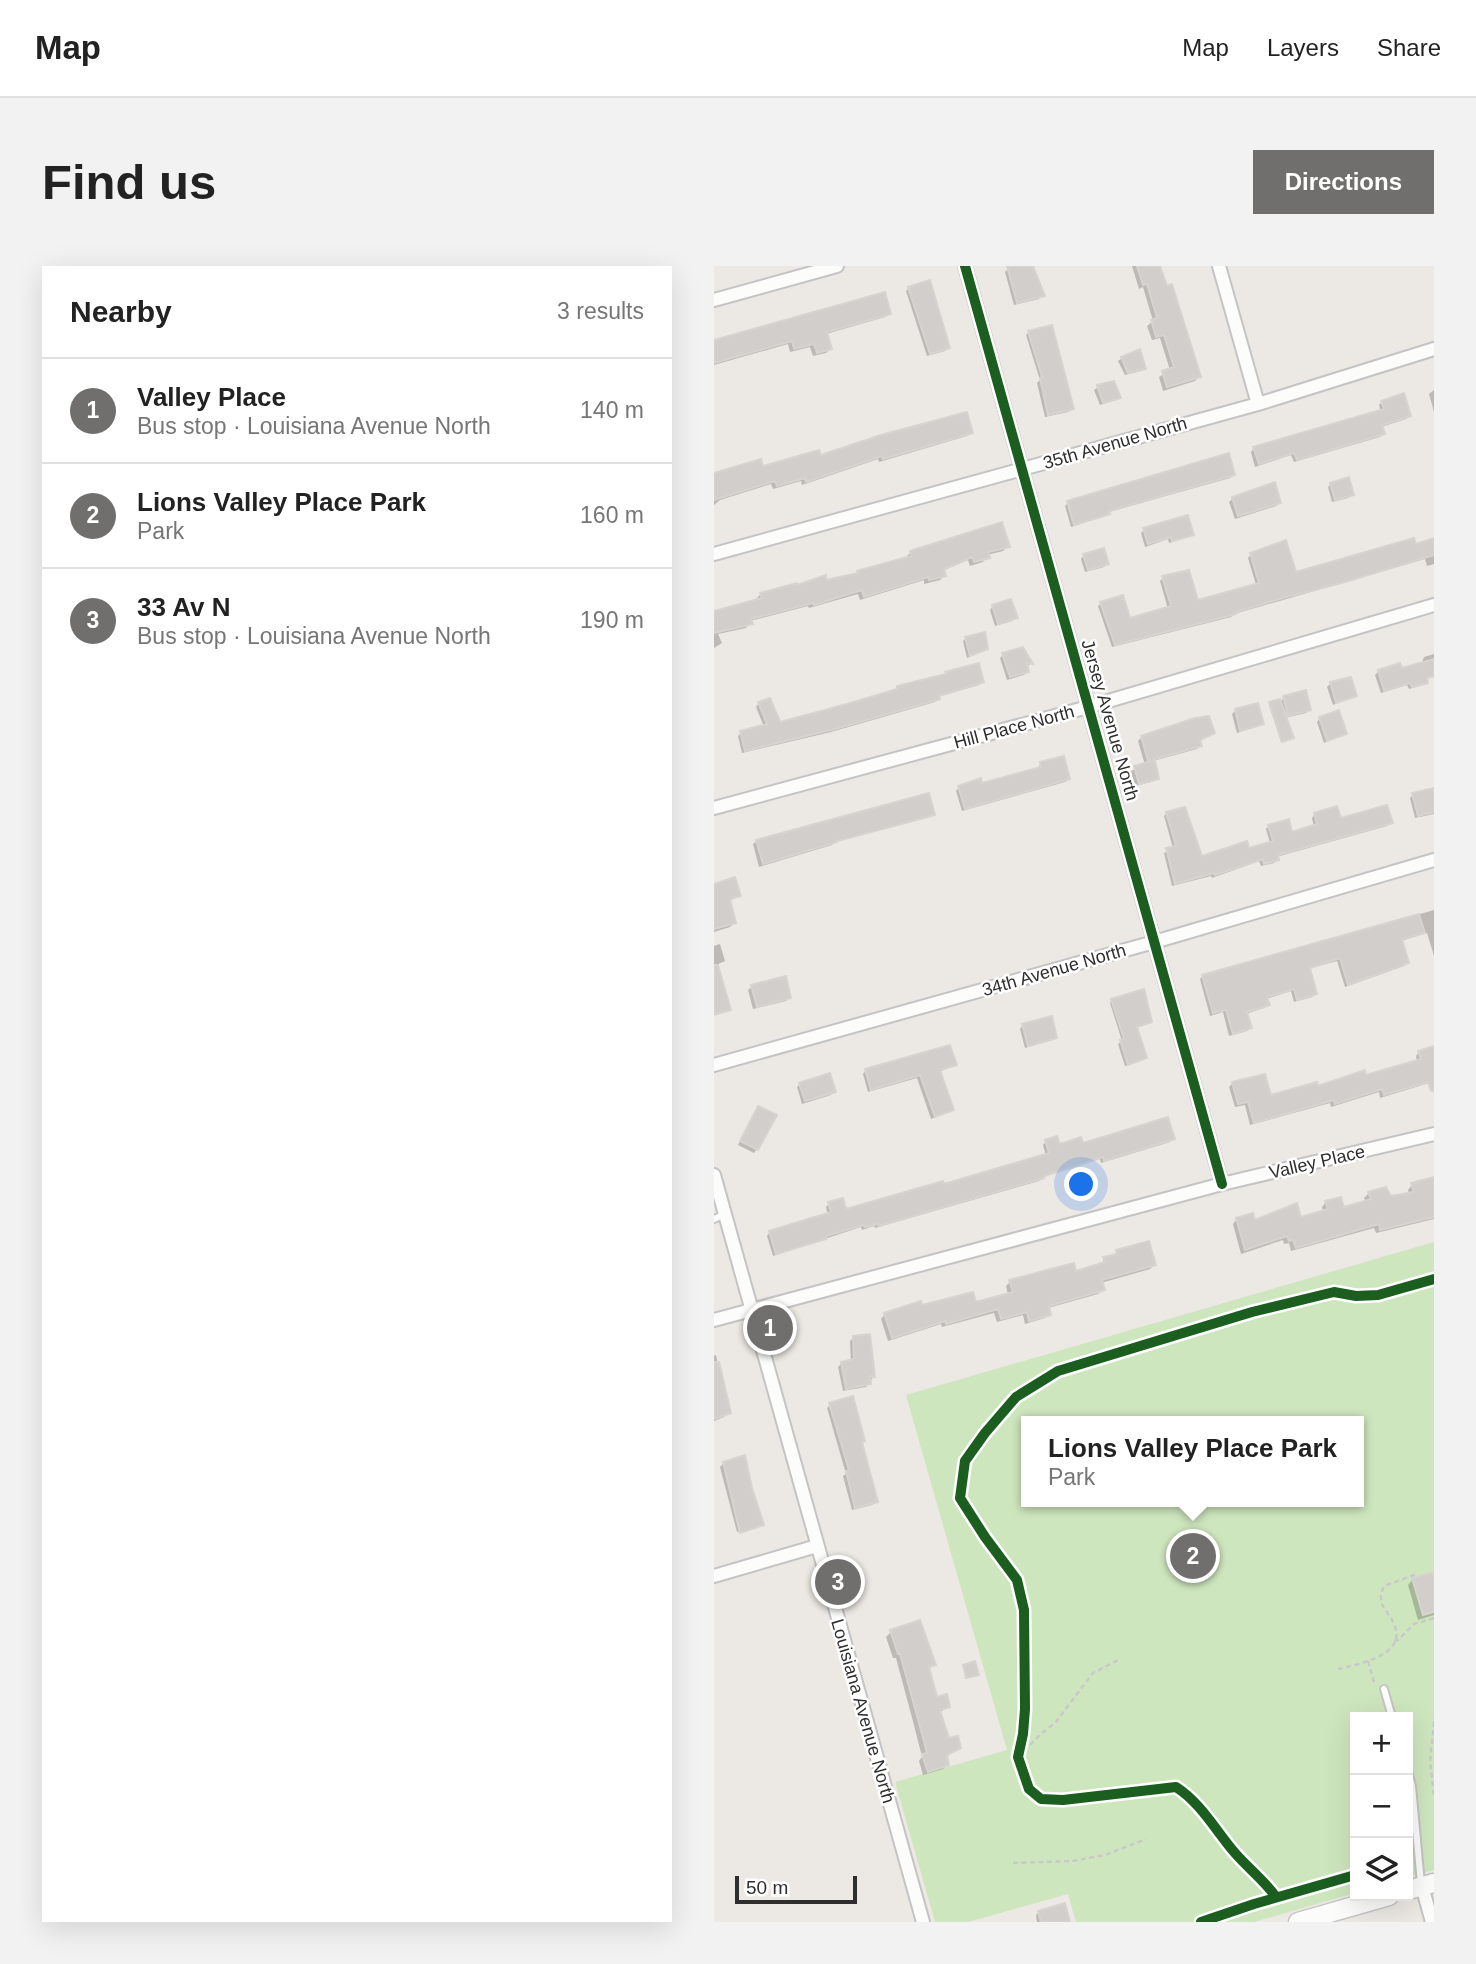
<!DOCTYPE html>
<meta charset="utf-8">
<style>
body{margin:0;font-family:Arial,sans-serif;background:#f2f2f2;color:#222}
.controls{position:absolute;right:21px;bottom:21px;display:grid;overflow:hidden;border-radius:0px;box-shadow:0 7px 28px #0002}
.controls button{width:63px;height:63px;display:grid;place-items:center;padding:0;border:0;border-bottom:2px solid #e0e0e0;background:#fff;color:#222;font:35px sans-serif}
.scale{position:absolute;left:21px;bottom:18px;width:122px;box-sizing:border-box;padding-left:7px;border:4px solid #2e2e2e;border-top:0;font-size:19px;line-height:24px;white-space:nowrap;color:#2e2e2e;-webkit-text-stroke:5px #fff;paint-order:stroke}
.you{position:absolute;left:368px;top:919px;width:24px;height:24px;margin:-18px;border:5px solid #fff;border-radius:50%;background:#1a73e8;box-shadow:0 0 0 10px #1a73e833}
.badge{display:grid;place-items:center;width:46px;height:46px;border-radius:50%;background:#706f6e;color:#fff;font-size:23px;font-weight:700}
.pin{position:absolute;translate:-50% -50%;border:4px solid #fff;box-shadow:0 2px 7px #0006}
.popup{position:absolute;left:307px;top:1150px;width:343px;height:91px;box-sizing:border-box;display:grid;place-content:center;border-radius:0px;background:#fff;filter:drop-shadow(0 2px 5px #0005);font-size:23px;white-space:nowrap;color:#767676}
.popup b{font-size:26px;color:#222}
.popup::after{content:'';position:absolute;left:50%;top:100%;margin-left:-14px;border:14px solid transparent;border-top-color:#fff}
.list{margin:0;padding:0;list-style:none}
h2{display:flex;justify-content:space-between;align-items:center;height:91px;margin:0;padding:0 28px;font-size:30px}
h2 small{font-size:23px;font-weight:400;color:#767676}
.list li{display:grid;grid-template-columns:46px 1fr auto;gap:21px;align-items:center;box-sizing:border-box;height:105px;padding:0 28px;border-top:2px solid #e0e0e0}
.list b{display:block;font-size:26px;white-space:nowrap}
.list p{margin:0;font-size:23px;white-space:nowrap;color:#767676}
.list em{font-size:23px;font-style:normal;color:#767676}
.icon{flex:none;width:38px;height:38px;fill:none;stroke:currentColor;stroke-width:2;stroke-linecap:round;stroke-linejoin:round}
.map{position:relative;flex:none;width:720px;height:1656px;overflow:hidden;border-radius:0px}
header{display:flex;align-items:center;gap:42px;box-sizing:border-box;height:98px;padding:0 35px;background:#fff;border-bottom:2px solid #e0e0e0}
header strong{font-size:33px}
nav{display:flex;gap:38px;margin-inline-start:auto;font-size:24px}
.intro{display:flex;align-items:center;justify-content:space-between;box-sizing:border-box;height:168px;padding:0 42px}
h1{margin:0;font-size:49px}
.button{padding:18px 32px;border-radius:0px;background:#706f6e;color:#fff;font-size:24px;font-weight:700}
main{display:flex;gap:42px;padding:0 42px}
aside{flex:1;background:#fff;border-radius:0px;box-shadow:0 7px 28px #0002}
.map>svg:first-child{display:block}
.green{fill:#cee6be;fill-rule:evenodd}
.shadow{fill:#0003}
.building{fill:#d1cecb;stroke:#d7d4d0;stroke-width:2}
.lines{fill:none;stroke-linecap:round;stroke-linejoin:round}
.lane-casing{stroke:#c5c4c5;stroke-width:10}
.street-casing{stroke:#c5c4c5;stroke-width:16}
.secondary-casing{stroke:#c5c4c5;stroke-width:21}
.path{stroke:#c9c9c8;stroke-width:2.5;stroke-dasharray:5 3.5;stroke-linecap:butt}
.lane{stroke:#fcfcfb;stroke-width:6}
.street{stroke:#fcfcfb;stroke-width:12}
.secondary{stroke:#fcfcfb;stroke-width:18}
.cycleway-casing{stroke:#fff;stroke-width:15}
.cycleway{stroke:#1b5e20;stroke-width:10}
.labels{text-anchor:middle;stroke-width:5;stroke-linejoin:round;paint-order:stroke}
.street-label{font-size:18px;fill:#2e2e2e;stroke:#fff}
</style>
<header>
<strong>Map</strong>
<nav><a>Map</a><a>Layers</a><a>Share</a></nav>
</header>
<div class="intro"><h1>Find us</h1><a class="button">Directions</a></div>
<main>
<aside>
<h2>Nearby<small>3 results</small></h2>
<ul class="list">
<li><span class="badge">1</span><div><b>Valley Place</b><p>Bus stop · Louisiana Avenue North</p></div><em>140 m</em></li>
<li><span class="badge">2</span><div><b>Lions Valley Place Park</b><p>Park</p></div><em>160 m</em></li>
<li><span class="badge">3</span><div><b>33 Av N</b><p>Bus stop · Louisiana Avenue North</p></div><em>190 m</em></li>
</ul>
</aside>
<div class="map">
<svg width="720" height="1656" viewBox="0 0 720 1656">
<rect width="100%" height="100%" fill="#ece8e4"/>
<path class="green" d="M 720,976 L 720,1604 L 694,1611 L 694,1451 L 641,1451 L 641,1627 L 540,1656 L 362,1656 L 354,1628 L 254,1656 L 221,1656 L 181,1516 L 293,1484 L 192,1129 ZM 313,1155 L 645,1155 L 645,1236 L 313,1236 Z"/>
<path class="shadow" d="M 292,0 L 317,0 L 328,29 L 325,33 L 300,39 L 291,6 L 294,3 Z
M 418,0 L 445,0 L 485,111 L 481,115 L 449,125 L 445,111 L 456,104 L 446,72 L 438,74 L 433,60 L 439,55 L 429,21 L 425,23 Z
M 195,22 L 234,81 L 231,85 L 213,90 L 192,25 Z
M 175,47 L 171,51 L 112,68 L 116,83 L 112,87 L 99,90 L 96,81 L 76,86 L 74,78 L 0,99 L 0,76 Z
M 315,66 L 358,143 L 354,146 L 331,151 L 323,117 L 326,114 L 312,69 Z
M 408,92 L 430,102 L 427,105 L 411,109 L 404,95 Z
M 399,117 L 405,131 L 402,134 L 386,139 L 380,124 L 384,121 Z
M 720,124 L 720,146 L 715,128 Z
M 668,136 L 695,149 L 692,153 L 667,161 L 669,168 L 666,171 L 580,196 L 577,189 L 541,201 L 537,186 L 540,182 L 667,146 L 665,139 Z
M 257,166 L 253,170 L 165,196 L 164,193 L 88,219 L 87,215 L 59,223 L 57,218 L 6,234 L 0,239 L 0,209 Z
M 519,208 L 516,212 L 395,246 L 391,250 L 357,261 L 351,240 L 354,237 Z
M 617,218 L 638,228 L 634,232 L 618,236 L 614,221 Z
M 519,232 L 565,237 L 562,240 L 521,253 L 515,236 Z
M 430,264 L 478,268 L 475,271 L 455,277 L 454,273 L 431,281 L 427,267 Z
M 720,274 L 720,298 L 713,300 L 711,293 L 520,348 L 517,351 L 398,381 L 384,340 L 387,337 L 415,355 L 454,343 L 446,315 L 449,312 L 483,336 L 542,319 L 534,292 L 537,288 L 581,308 Z
M 294,280 L 289,285 L 273,289 L 269,296 L 256,300 L 254,294 L 228,305 L 230,310 L 226,314 L 210,318 L 210,314 L 146,334 L 144,328 L 95,342 L 94,340 L 36,355 L 32,362 L 4,368 L 8,377 L 0,382 L 0,347 L 43,336 L 42,333 L 47,328 L 141,310 L 193,293 L 192,291 L 197,286 Z
M 370,289 L 393,297 L 390,301 L 371,306 L 367,293 Z
M 279,340 L 302,352 L 298,355 L 281,360 L 276,344 Z
M 252,372 L 273,383 L 253,392 L 249,375 Z
M 308,383 L 317,398 L 312,400 L 313,406 L 310,409 L 293,414 L 286,392 L 289,389 Z
M 720,388 L 720,411 L 711,413 L 712,416 L 709,419 L 695,423 L 693,419 L 667,427 L 661,409 L 664,406 L 685,399 L 687,404 L 707,399 L 710,391 Z
M 232,407 L 268,416 L 265,419 L 223,431 L 221,436 L 117,466 L 28,487 L 24,470 L 27,467 L 50,461 L 42,441 L 45,437 L 65,458 L 180,426 L 183,422 L 229,411 Z
M 617,417 L 641,430 L 619,439 L 613,421 Z
M 570,432 L 595,444 L 592,447 L 571,452 L 577,473 L 567,476 L 555,439 L 566,436 Z
M 543,439 L 548,457 L 545,460 L 523,467 L 518,448 L 521,445 Z
M 606,452 L 631,468 L 610,477 L 603,456 Z
M 499,467 L 485,475 L 486,479 L 483,483 L 439,495 L 443,512 L 440,515 L 421,520 L 417,505 L 431,499 L 424,475 L 428,471 Z
M 326,498 L 354,513 L 351,516 L 248,545 L 242,525 L 245,521 L 267,519 L 324,504 Z
M 720,524 L 720,548 L 701,552 L 696,532 L 699,529 Z
M 453,547 L 487,592 L 556,577 L 552,563 L 555,560 L 577,568 L 600,561 L 598,552 L 601,548 L 625,554 L 677,556 L 673,560 L 562,591 L 560,597 L 547,600 L 545,595 L 498,612 L 497,610 L 458,620 L 450,587 L 459,582 L 450,550 Z
M 219,548 L 216,551 L 121,576 L 118,579 L 45,601 L 39,578 L 43,575 Z
M 0,619 L 25,629 L 14,636 L 21,656 L 16,661 L 0,666 Z
M 720,644 L 720,690 L 713,667 L 687,675 L 693,696 L 690,700 L 631,721 L 623,695 L 594,703 L 601,728 L 598,731 L 580,736 L 577,725 L 552,733 L 554,739 L 550,742 L 532,748 L 536,762 L 533,765 L 515,770 L 509,746 L 496,750 L 486,713 L 489,710 Z
M 6,678 L 11,695 L 0,700 L 0,680 Z
M 38,721 L 75,732 L 72,735 L 39,743 L 34,724 Z
M 398,734 L 436,755 L 421,762 L 431,792 L 429,794 L 411,800 L 404,778 L 408,775 L 396,737 Z
M 309,759 L 341,771 L 338,774 L 311,782 L 306,763 Z
M 720,782 L 720,819 L 715,817 L 666,832 L 665,826 L 617,841 L 616,837 L 536,859 L 531,839 L 521,841 L 515,821 L 519,817 L 555,831 L 651,811 L 703,796 L 702,790 L 705,786 Z
M 241,799 L 225,806 L 238,844 L 217,853 L 203,812 L 154,826 L 149,808 L 152,804 Z
M 86,818 L 120,825 L 117,829 L 88,838 L 83,821 Z
M 44,842 L 43,883 L 40,887 L 24,879 Z
M 459,872 L 456,876 L 387,897 L 386,893 L 329,911 L 325,915 L 161,962 L 160,960 L 148,964 L 147,961 L 59,990 L 53,970 L 56,966 L 114,949 L 112,941 L 115,938 L 131,945 L 229,920 L 332,890 L 329,879 L 332,875 L 345,880 Z
M 720,913 L 720,953 L 662,967 L 660,962 L 577,985 L 575,977 L 570,978 L 569,974 L 527,988 L 519,958 L 523,953 L 540,956 L 586,953 L 609,946 L 608,941 L 612,936 L 628,943 L 652,936 L 650,932 L 655,927 L 676,932 L 695,928 L 694,924 L 698,919 Z
M 403,986 L 440,999 L 436,1003 L 387,1017 L 389,1023 L 384,1028 L 334,1042 L 336,1048 L 331,1052 L 311,1058 L 309,1049 L 283,1056 L 280,1047 L 228,1061 L 227,1058 L 174,1075 L 167,1053 L 171,1048 L 207,1041 L 261,1038 L 294,1029 L 292,1020 L 296,1016 L 361,1007 L 387,1000 L 390,993 L 398,991 Z
M 139,1072 L 160,1110 L 152,1121 L 129,1125 L 124,1101 L 128,1097 L 137,1096 L 136,1075 Z
M 2,1089 L 15,1146 L 10,1151 L 0,1155 L 0,1090 Z
M 116,1139 L 147,1177 L 162,1236 L 158,1239 L 138,1244 L 129,1210 L 132,1208 L 113,1142 Z
M 10,1197 L 48,1259 L 47,1260 L 47,1258 L 23,1266 L 6,1201 Z
M 720,1307 L 720,1349 L 704,1354 L 694,1319 L 699,1313 Z
M 177,1366 L 220,1398 L 215,1403 L 222,1433 L 234,1441 L 225,1447 L 234,1474 L 246,1481 L 231,1491 L 233,1499 L 229,1503 L 209,1509 L 205,1495 L 208,1491 L 201,1463 L 182,1392 L 179,1392 L 172,1371 Z
M 325,1646 L 355,1656 L 323,1656 L 322,1649 Z"/>
<path class="building" d="M 293,0 L 319,0 L 331,30 L 303,37 Z
M 423,0 L 446,0 L 453,20 L 458,18 L 487,111 L 453,121 L 448,105 L 460,101 L 450,69 L 442,71 L 437,54 L 443,52 L 433,18 L 429,19 Z
M 216,14 L 236,82 L 216,88 L 194,21 Z
M 171,26 L 177,48 L 113,66 L 118,83 L 103,87 L 100,78 L 80,83 L 78,75 L 0,97 L 0,74 Z
M 338,59 L 360,143 L 334,149 L 326,112 L 328,111 L 314,65 Z
M 426,83 L 432,103 L 414,107 L 407,91 Z
M 400,115 L 407,132 L 389,137 L 383,119 Z
M 690,127 L 697,150 L 668,159 L 671,168 L 583,194 L 580,187 L 545,198 L 539,181 L 670,143 L 667,135 Z
M 253,146 L 259,167 L 169,193 L 168,190 L 92,216 L 91,212 L 63,220 L 61,215 L 0,234 L 0,207 L 47,193 L 49,200 L 105,184 L 107,189 L 167,169 Z
M 515,187 L 521,209 L 395,245 L 396,248 L 360,259 L 353,235 Z
M 635,211 L 640,229 L 621,234 L 616,217 Z
M 561,216 L 567,237 L 524,250 L 518,231 Z
M 474,249 L 480,269 L 458,275 L 457,271 L 434,278 L 429,262 Z
M 288,256 L 296,281 L 274,286 L 276,292 L 260,296 L 258,291 L 230,303 L 232,310 L 215,314 L 214,311 L 150,331 L 148,324 L 100,339 L 99,337 L 37,353 L 39,358 L 0,367 L 0,345 L 48,332 L 46,327 L 83,317 L 83,319 L 112,309 L 112,314 L 144,307 L 143,305 L 197,290 L 196,285 Z
M 700,272 L 702,278 L 720,272 L 720,289 L 631,316 L 569,332 L 522,346 L 522,348 L 401,379 L 386,336 L 409,329 L 416,352 L 457,340 L 448,310 L 475,304 L 484,334 L 545,317 L 536,287 L 572,274 L 582,306 Z
M 390,282 L 395,298 L 374,304 L 369,288 Z
M 297,333 L 304,352 L 284,358 L 278,339 Z
M 271,366 L 274,383 L 256,390 L 251,371 Z
M 309,381 L 319,398 L 313,397 L 315,406 L 296,411 L 288,387 Z
M 720,393 L 720,410 L 713,412 L 714,417 L 698,421 L 696,417 L 670,425 L 664,404 L 686,397 L 688,402 Z
M 265,397 L 270,416 L 225,430 L 226,433 L 121,463 L 31,485 L 26,465 L 53,458 L 44,436 L 56,432 L 66,456 L 133,438 L 183,423 L 183,420 L 232,408 L 231,406 Z
M 637,411 L 643,430 L 622,437 L 616,416 Z
M 592,424 L 597,444 L 574,450 L 569,430 Z
M 566,433 L 580,472 L 568,476 L 555,436 Z
M 544,437 L 550,458 L 526,465 L 521,443 Z
M 625,444 L 633,468 L 613,475 L 605,451 Z
M 495,450 L 501,467 L 486,474 L 488,480 L 434,495 L 427,470 L 481,452 Z
M 350,490 L 356,513 L 251,543 L 244,520 L 267,512 L 268,517 L 327,501 L 326,496 Z
M 441,494 L 445,513 L 425,518 L 420,500 Z
M 720,522 L 720,546 L 704,550 L 698,527 Z
M 215,527 L 221,549 L 123,575 L 123,576 L 49,598 L 42,574 Z
M 673,539 L 679,557 L 564,589 L 565,594 L 550,598 L 549,593 L 501,609 L 500,607 L 461,618 L 452,582 L 462,580 L 452,546 L 471,541 L 488,590 L 533,575 L 535,582 L 559,575 L 554,559 L 575,553 L 578,566 L 603,558 L 600,547 L 623,540 L 627,552 Z
M 21,611 L 27,630 L 16,633 L 22,657 L 0,663 L 0,618 Z
M 705,648 L 711,667 L 688,673 L 695,697 L 634,719 L 626,692 L 596,702 L 603,728 L 583,734 L 580,723 L 553,731 L 556,739 L 533,746 L 538,762 L 519,768 L 512,744 L 499,747 L 488,709 Z
M 0,699 L 4,699 L 17,744 L 0,749 Z
M 72,710 L 77,732 L 43,741 L 37,719 Z
M 430,723 L 438,756 L 423,761 L 433,792 L 414,799 L 406,774 L 410,773 L 397,733 Z
M 338,750 L 343,772 L 314,780 L 308,758 Z
M 236,779 L 243,799 L 226,804 L 240,844 L 221,851 L 206,809 L 157,824 L 151,803 Z
M 720,780 L 720,825 L 717,825 L 714,816 L 670,829 L 668,823 L 621,838 L 620,834 L 540,857 L 534,836 L 524,838 L 518,816 L 551,808 L 557,829 L 603,816 L 604,820 L 651,804 L 652,809 L 707,793 L 704,785 Z
M 116,807 L 122,826 L 91,835 L 85,817 Z
M 44,840 L 63,849 L 44,884 L 26,875 Z
M 454,851 L 461,873 L 390,895 L 389,891 L 330,910 L 330,912 L 165,960 L 164,958 L 151,961 L 150,959 L 112,970 L 112,973 L 62,988 L 55,965 L 117,946 L 114,936 L 129,932 L 132,943 L 229,915 L 230,918 L 335,887 L 331,874 L 343,870 L 346,878 L 367,871 L 369,877 Z
M 720,911 L 720,951 L 666,964 L 665,958 L 582,982 L 579,974 L 575,975 L 573,970 L 531,984 L 522,952 L 539,947 L 541,954 L 583,937 L 587,951 L 614,943 L 611,935 L 627,931 L 630,941 L 657,933 L 654,926 L 672,921 L 677,930 L 700,926 L 697,917 Z
M 435,975 L 442,999 L 388,1014 L 391,1024 L 335,1040 L 337,1049 L 315,1055 L 313,1046 L 287,1053 L 284,1043 L 232,1058 L 231,1055 L 178,1072 L 170,1047 L 207,1035 L 208,1039 L 259,1026 L 262,1036 L 299,1026 L 295,1014 L 360,997 L 362,1005 L 391,996 L 389,991 L 403,988 L 402,984 Z
M 156,1068 L 161,1111 L 156,1110 L 157,1118 L 132,1123 L 127,1096 L 140,1093 L 139,1070 Z
M 0,1096 L 5,1096 L 17,1147 L 0,1153 Z
M 139,1130 L 151,1175 L 148,1176 L 164,1236 L 141,1242 L 132,1205 L 135,1204 L 115,1137 Z
M 31,1189 L 38,1222 L 50,1259 L 26,1267 L 9,1196 Z
M 720,1306 L 720,1346 L 709,1349 L 698,1312 Z
M 206,1354 L 222,1399 L 215,1401 L 223,1431 L 233,1428 L 236,1441 L 226,1444 L 235,1472 L 244,1470 L 247,1482 L 233,1489 L 235,1499 L 214,1506 L 208,1488 L 213,1487 L 205,1457 L 186,1388 L 184,1388 L 176,1364 Z
M 261,1395 L 265,1409 L 252,1412 L 249,1399 Z
M 351,1637 L 356,1656 L 327,1656 L 324,1645 Z"/>
<g class="lines">
<defs>
<path id="lane" d="M 0,953 L 11,948
M 670,1423 L 678,1451
M 694,1505 L 698,1520 L 707,1618"/>
<path id="street" d="M 251,0 L 508,918
M 505,0 L 544,138
M 0,34 L 123,0
M 0,288 L 544,138 L 720,83
M 0,542 L 374,441 L 720,339
M 0,799 L 440,676 L 720,594
M 0,909 L 209,1656
M 0,1054 L 508,918 L 720,868
M 0,1310 L 103,1280
M 708,1620 L 718,1656"/>
<path id="secondary" d="M 694,1624 L 720,1617
M 584,1656 L 675,1630"/>
</defs>
<use href="#lane" class="lane-casing"/>
<use href="#street" class="street-casing"/>
<use href="#secondary" class="secondary-casing"/>
<path class="path" d="M 680,1375 L 684,1374 L 700,1358 L 720,1352
M 654,1395 L 660,1416
M 624,1403 C 645,1398 696,1389 679,1356 C 671,1340 662,1339 670,1320 L 703,1308
M 720,1456 L 716,1495 L 720,1530
M 304,1491 L 327,1468 L 341,1457 L 379,1407 L 404,1394
M 299,1597 L 358,1595 L 391,1589 L 432,1573"/>
<use href="#lane" class="lane"/>
<use href="#street" class="street"/>
<use href="#secondary" class="secondary"/>
<defs>
<path id="cycleway" d="M 251,0 L 508,918
M 562,1631 C 550,1614 534,1602 521,1587 C 502,1565 487,1537 462,1521 L 349,1534 L 327,1533 L 315,1523 L 304,1491 L 309,1468 L 311,1443 L 310,1344 L 303,1314 L 271,1271 L 246,1232 L 251,1195 L 271,1167 L 302,1131 L 344,1105 L 538,1046 L 620,1026 L 642,1030 L 664,1029 L 720,1013
M 487,1656 L 540,1638 L 641,1609"/>
</defs>
<use href="#cycleway" class="cycleway-casing"/>
<use href="#cycleway" class="cycleway"/>
</g>
<g class="labels">
<g class="street-label">
<text transform="translate(401 177) rotate(-16)" y="6">35th Avenue North</text>
<text transform="translate(396 454) rotate(74)" y="6">Jersey Avenue North</text>
<text transform="translate(300 461) rotate(-15)" y="6">Hill Place North</text>
<text transform="translate(340 704) rotate(-16)" y="6">34th Avenue North</text>
<text transform="translate(603 896) rotate(-13)" y="6">Valley Place</text>
<text transform="translate(149 1445) rotate(74)" y="6">Louisiana Avenue North</text>
</g>
</g>
</svg>
<div class="controls">
<button>+</button>
<button>−</button>
<button><svg class="icon" aria-label="layers" viewBox="0 0 24 24"><path d="M12 4l9 5-9 5-9-5zM3 14l9 5 9-5"/></svg></button>
</div>
<div class="scale">50 m</div>
<div class="you"></div>
<div class="pin badge" style="left:56px;top:1062px">1</div>
<div class="pin badge" style="left:479px;top:1290px">2</div>
<div class="popup"><b>Lions Valley Place Park</b>Park</div>
<div class="pin badge" style="left:124px;top:1316px">3</div>
</div>
</main>
